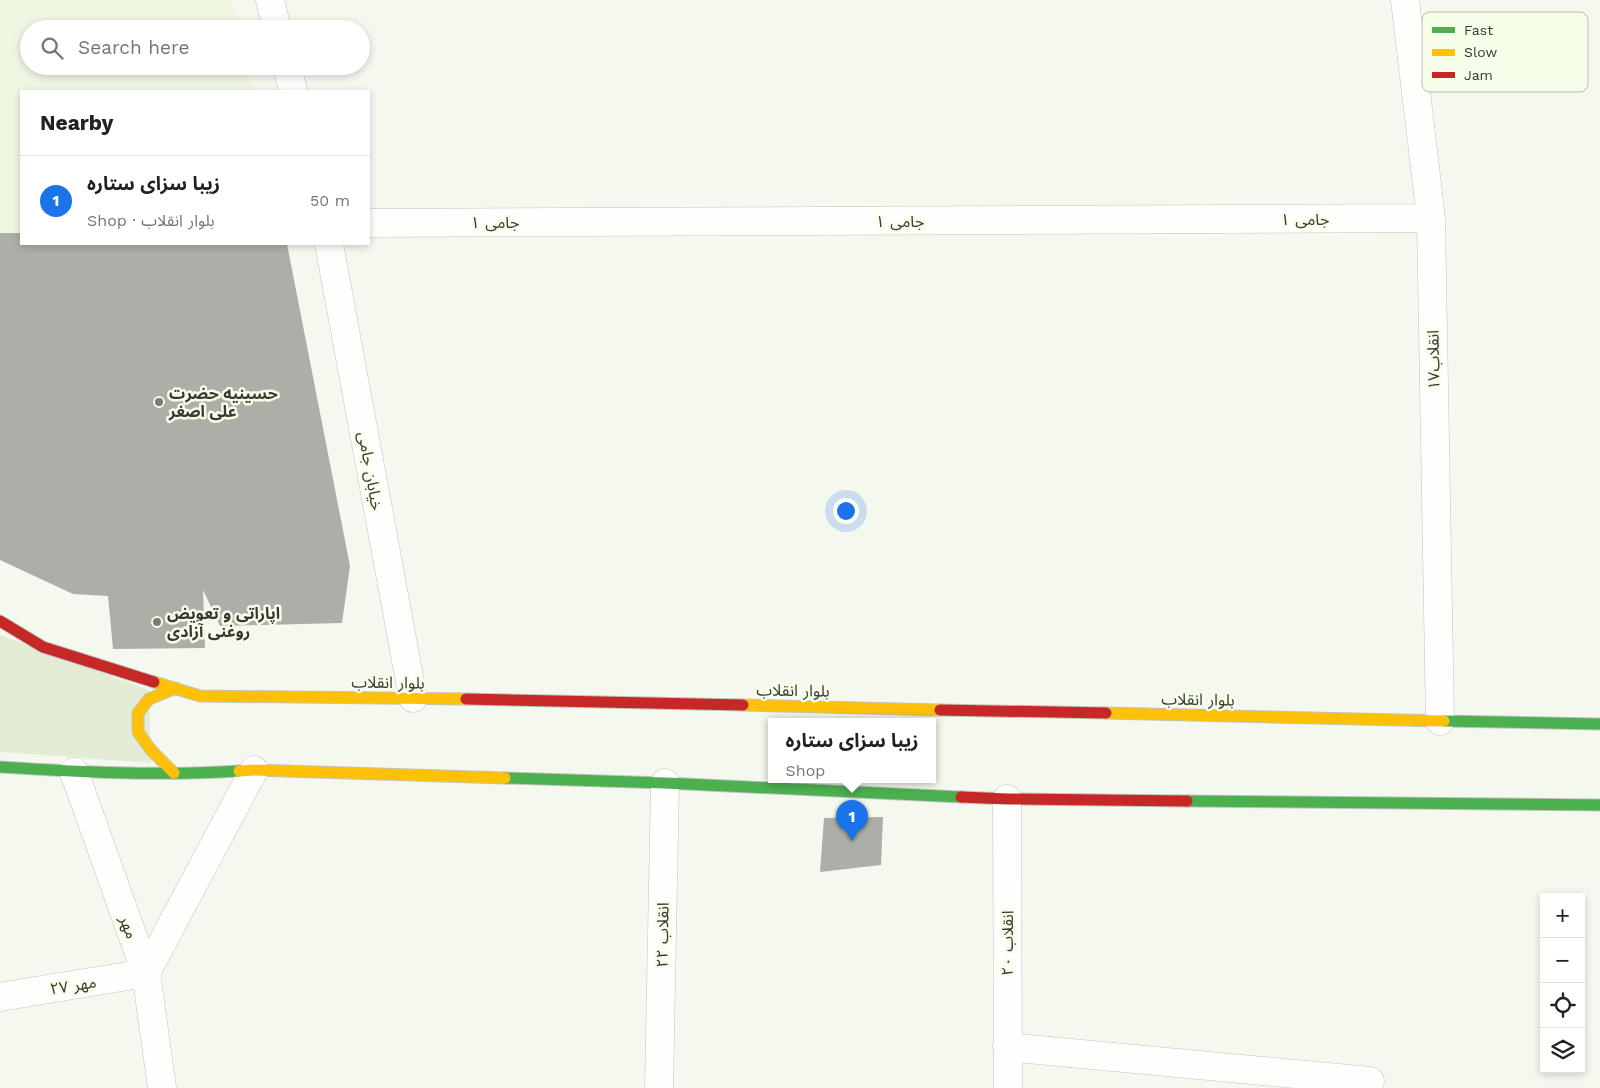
<!DOCTYPE html>
<meta charset="utf-8">
<style>
body{margin:0;font-family:"Work Sans","Noto Sans Arabic",sans-serif;background:#f6f6f6;color:#202124}
.controls{position:absolute;right:15px;bottom:15px;display:grid;overflow:hidden;border-radius:0px;box-shadow:0 2px 8px #0003}
.controls button{width:45px;height:45px;display:grid;place-items:center;padding:0;border:0;border-bottom:1px solid #e0e0e0;background:#fff;color:#202124;font:25px sans-serif}
.you{position:absolute;left:845px;top:510px;width:18px;height:18px;margin:-12px;border:4px solid #fff;border-radius:50%;background:#1a73e8;box-shadow:0 0 0 8px #1a73e833}
.badge{display:grid;place-items:center;width:32px;height:32px;border-radius:50%;background:#1a73e8;color:#fff;font-size:16px;font-weight:700}
.pin{position:absolute;translate:-50% -41px;filter:drop-shadow(0 1px 2px #0008)}
.pin::after{content:'';position:absolute;top:26px;width:18px;height:15px;background:inherit;clip-path:polygon(0 0,100% 0,50% 100%)}
.popup{position:absolute;left:768px;top:718px;width:168px;height:65px;box-sizing:border-box;display:grid;place-content:center;border-radius:0px;background:#fff;filter:drop-shadow(0 1px 4px #0005);font-size:16px;white-space:nowrap;color:#757577}
.popup b{font-size:19px;color:#202124}
.popup::after{content:'';position:absolute;left:50%;top:100%;margin-left:-10px;border:10px solid transparent;border-top-color:#fff}
.list{margin:0;padding:0;list-style:none}
h2{display:flex;justify-content:space-between;align-items:center;height:65px;margin:0;padding:0 20px;font-size:21px}
h2 small{font-size:16px;font-weight:400;color:#757577}
.list li{display:grid;grid-template-columns:32px 1fr auto;gap:15px;align-items:center;box-sizing:border-box;height:90px;padding:0 20px;border-top:1px solid #e0e0e0}
.list b{display:block;font-size:19px;white-space:nowrap}
.list p{margin:0;font-size:16px;white-space:nowrap;color:#757577}
.list em{font-size:16px;font-style:normal;color:#757577}
.icon{flex:none;width:28px;height:28px;fill:none;stroke:currentColor;stroke-width:2;stroke-linecap:round;stroke-linejoin:round}
.map{position:relative;flex:none;width:1600px;height:1088px;overflow:hidden}
.search{position:absolute;background:#fff;box-shadow:0 2px 8px #0003;left:20px;top:20px;width:350px;height:55px;display:flex;align-items:center;gap:12px;box-sizing:border-box;padding:0 18px;border-radius:28px;color:#757577;font-size:19px}
.panel{position:absolute;background:#fff;box-shadow:0 2px 8px #0003;left:20px;top:90px;width:350px;height:155px;border-radius:0px}
.map>svg:first-child{display:block}
.built{fill:#eff6e2}
.green{fill:#e5ecd6}
.building{fill:#acafa8}
.lines{fill:none;stroke-linecap:round;stroke-linejoin:round}
.street-casing{stroke:#c2c5bd;stroke-width:29}
.fast-casing{stroke:#c2c5bd;stroke-width:13}
.slow-casing{stroke:#c2c5bd;stroke-width:13}
.jam-casing{stroke:#c2c5bd;stroke-width:13}
.street{stroke:#fefefc;stroke-width:28}
.fast{stroke:#4caf50;stroke-width:11}
.slow{stroke:#ffc107;stroke-width:11}
.jam{stroke:#c62828;stroke-width:11}
.poi-dot{fill:#797c73;stroke:#f6fde9;stroke-width:2}
.labels{text-anchor:middle;stroke-width:5;stroke-linejoin:round;paint-order:stroke}
.street-label{font-size:16px;fill:#363931;stroke:#f6fde9}
.poi-label{font-size:16px;font-weight:bold;fill:#363931;stroke:#f6fde9;text-anchor:start}
.key{fill:#f6fde9;stroke:#bcc2b2;stroke-width:1}
.key-label{font-size:14px;fill:#363931}
</style>
<div class="map">
<svg width="1600" height="1088" viewBox="0 0 1600 1088">
<rect width="100%" height="100%" fill="#f5f8ee"/>
<path class="built" d="M 0,0 L 231,0 L 238,29 L 29,29 L 29,66 L 246,66 L 252,91 L 21,91 L 21,233 L 0,233 Z"/>
<path class="green" d="M 0,635 L 149,690 L 151,763 L 0,752 Z"/>
<path class="building" d="M 0,233 L 21,233 L 21,244 L 287,244 L 350,566 L 342,623 L 220,626 L 203,590 L 205,648 L 113,649 L 108,596 L 73,594 L 0,560 Z
M 883,817 L 881,865 L 820,872 L 824,818 Z"/>
<g class="lines">
<defs>
<path id="street" d="M 270,0 L 277,29
M 1405,0 L 1431,218 L 1440,721
M 287,66 L 293,91
M 369,223 L 1431,218
M 329,244 L 413,698
M 74,772 L 146,973 L 162,1088
M 1007,799 L 1008,1088
M 146,973 L 254,770
M 0,997 L 146,973
M 1007,1047 L 1370,1081
M 659,1088 L 665,783"/>
<path id="fast" d="M 1444,721 L 1600,724
M 0,767 C 80,772 159,776 239,771
M 505,778 L 665,783 L 961,797
M 1187,801 L 1600,805"/>
<path id="slow" d="M 154,682 L 200,696 L 466,699
M 743,705 L 940,710
M 1106,713 L 1444,721
M 239,771 L 254,770 L 505,778
M 174,773 L 151,750 L 138,732 L 138,713 L 149,699 L 176,688"/>
<path id="jam" d="M 0,621 L 43,647 L 154,682
M 466,699 L 743,705
M 940,710 L 1106,713
M 961,797 L 1007,799 L 1187,801"/>
</defs>
<use href="#street" class="street-casing"/>
<use href="#fast" class="fast-casing"/>
<use href="#slow" class="slow-casing"/>
<use href="#jam" class="jam-casing"/>
<use href="#street" class="street"/>
<use href="#fast" class="fast"/>
<use href="#slow" class="slow"/>
<use href="#jam" class="jam"/>
</g>
<g class="poi-dot">
<circle cx="159" cy="402" r="5"/>
<circle cx="157" cy="622" r="5"/>
</g>
<g class="labels">
<g class="street-label">
<text x="1305" y="225">جامی ۱</text>
<text x="900" y="227">جامی ۱</text>
<text x="495" y="228">جامی ۱</text>
<text transform="translate(1433 360) rotate(-91)" y="6">انقلاب۱۷</text>
<text transform="translate(371 471) rotate(80)" y="6">خیابان جامی</text>
<text transform="translate(388 682) rotate(1)" y="6">بلوار انقلاب</text>
<text transform="translate(793 690) rotate(1)" y="6">بلوار انقلاب</text>
<text transform="translate(1198 699) rotate(1)" y="6">بلوار انقلاب</text>
<text transform="translate(129 927) rotate(70)" y="6">مهر</text>
<text transform="translate(662 935) rotate(-89)" y="6">انقلاب ۲۲</text>
<text transform="translate(1007 943) rotate(-90)" y="6">انقلاب ۲۰</text>
<text transform="translate(73 985) rotate(-9)" y="6">مهر ۲۷</text>
</g>
<g class="poi-label">
<text x="169" y="399">حسینیه حضرت<tspan x="169" dy="18">علی اصغر</tspan></text>
<text x="167" y="619">اپاراتی و تعویض<tspan x="167" dy="18">روغنی آزادی</tspan></text>
</g>
</g>
<rect x="1422" y="12" width="166" height="80" rx="8" class="key"/>
<rect x="1432" y="27" width="23" height="6" fill="#4caf50"/>
<rect x="1432" y="49" width="23" height="7" fill="#ffc107"/>
<rect x="1432" y="72" width="23" height="6" fill="#c62828"/>
<g class="key-label">
<text x="1464" y="35">Fast</text>
<text x="1464" y="57">Slow</text>
<text x="1464" y="80">Jam</text>
</g>
</svg>
<div class="controls">
<button>+</button>
<button>−</button>
<button><svg class="icon" aria-label="locate" viewBox="0 0 24 24"><circle cx="12" cy="12" r="6"/><path d="M12 2v4M12 18v4M2 12h4M18 12h4"/></svg></button>
<button><svg class="icon" aria-label="layers" viewBox="0 0 24 24"><path d="M12 4l9 5-9 5-9-5zM3 14l9 5 9-5"/></svg></button>
</div>
<div class="you"></div>
<div class="pin badge" style="left:852px;top:841px">1</div>
<div class="popup"><b>زیبا سزای ستاره</b>Shop</div>
<div class="search"><svg class="icon" aria-label="search" viewBox="0 0 24 24"><circle cx="10" cy="10" r="6"/><path d="M15 15l6 6"/></svg>Search here</div>
<section class="panel">
<h2>Nearby<small></small></h2>
<ul class="list">
<li><span class="badge">1</span><div><b>زیبا سزای ستاره</b><p>Shop · بلوار انقلاب</p></div><em>50 m</em></li>
</ul>
</section>
</div>
